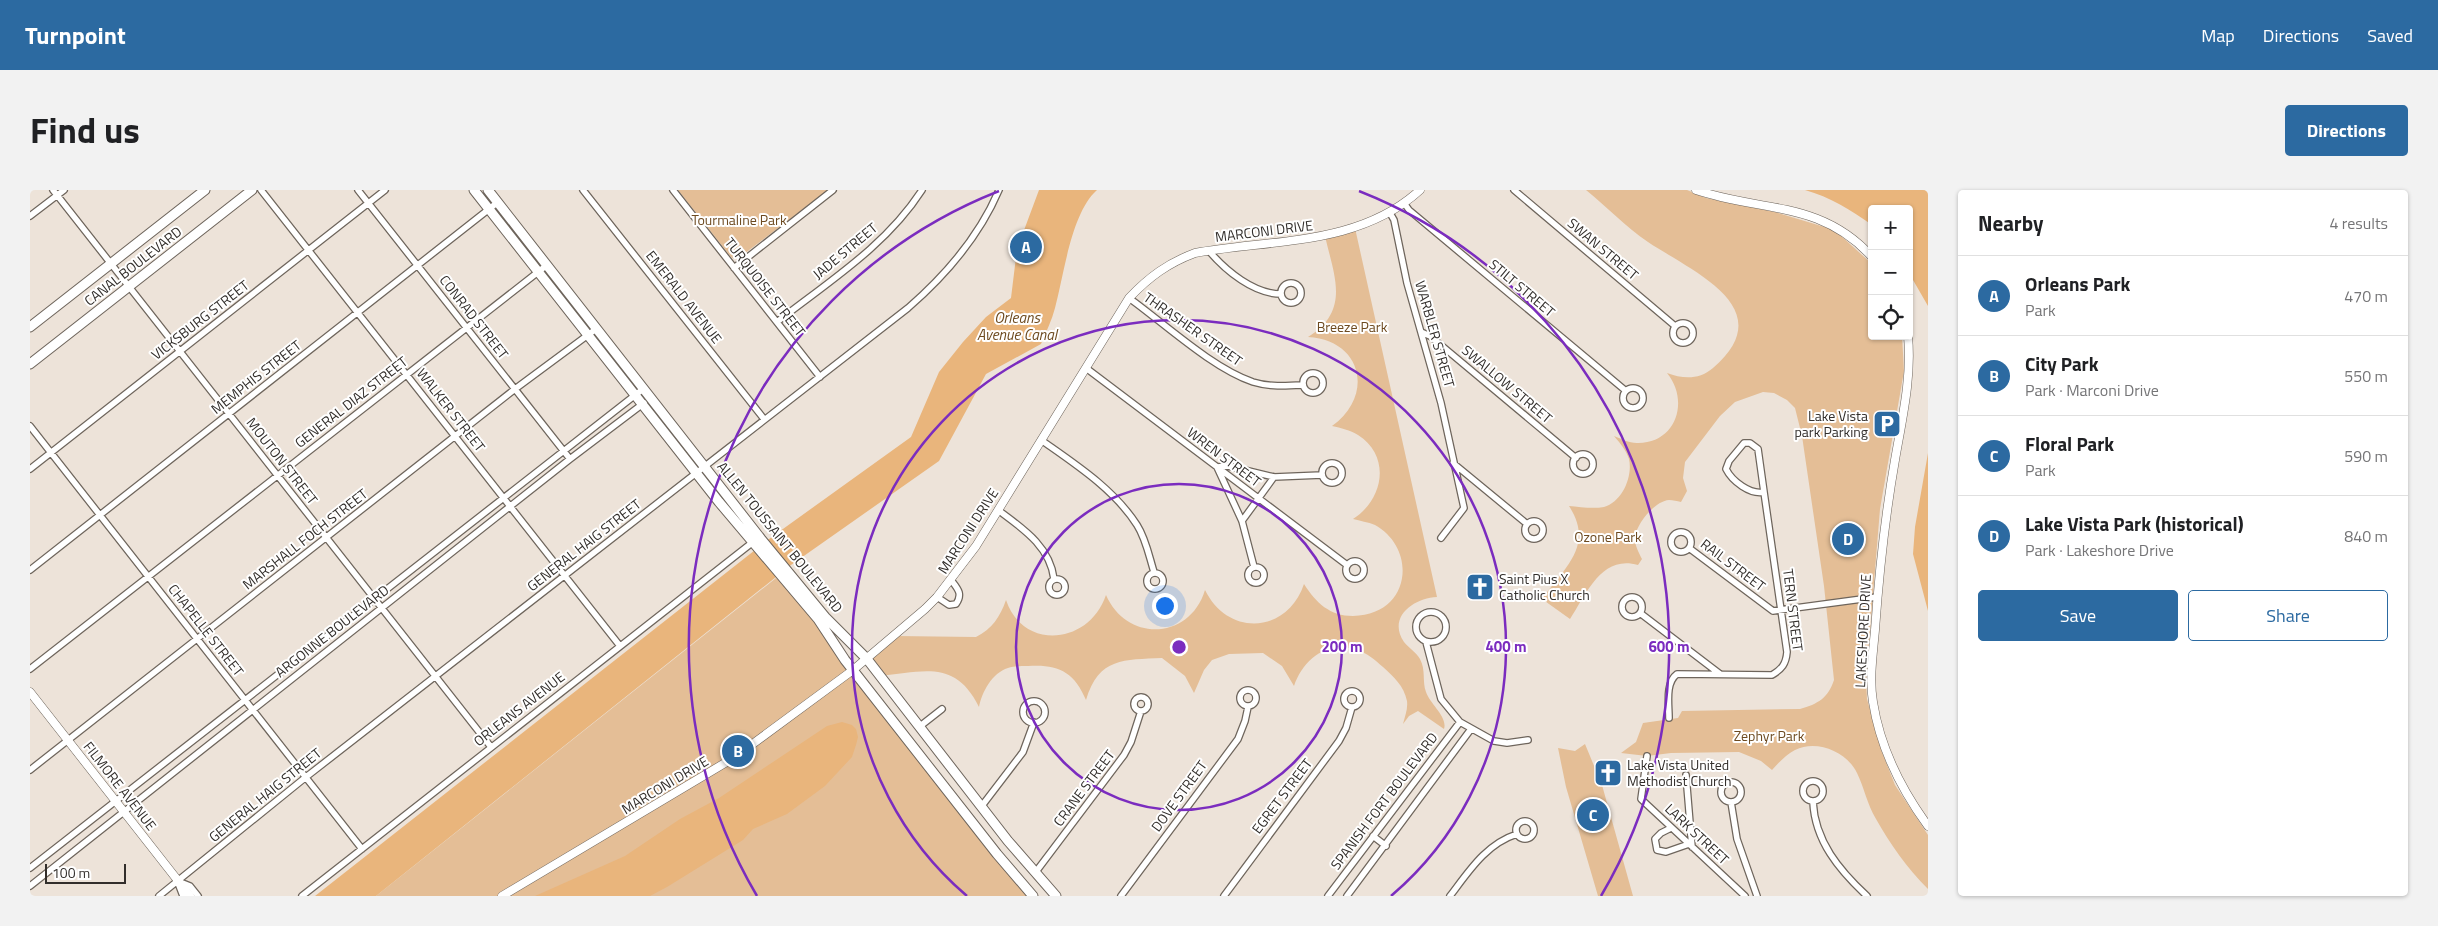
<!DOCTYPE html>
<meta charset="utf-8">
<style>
body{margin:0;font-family:"Titillium Web",sans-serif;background:#f2f2f2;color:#202124}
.controls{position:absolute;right:15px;top:15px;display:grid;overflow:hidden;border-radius:5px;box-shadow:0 1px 4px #0004}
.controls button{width:45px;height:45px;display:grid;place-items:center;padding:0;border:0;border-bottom:1px solid #e0e0e0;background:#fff;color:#202124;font:25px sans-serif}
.scale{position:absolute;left:15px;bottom:12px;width:81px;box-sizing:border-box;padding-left:5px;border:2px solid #322e2b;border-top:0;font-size:14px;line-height:18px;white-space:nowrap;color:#322e2b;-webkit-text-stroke:4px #fff;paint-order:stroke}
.you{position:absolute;left:1134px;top:415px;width:18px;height:18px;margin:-12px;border:4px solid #fff;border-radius:50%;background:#1a73e8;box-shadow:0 0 0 8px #1a73e833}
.badge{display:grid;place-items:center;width:32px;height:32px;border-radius:50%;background:#2c6aa1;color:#fff;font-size:16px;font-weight:700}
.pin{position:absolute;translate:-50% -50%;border:2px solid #fff;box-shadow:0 1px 5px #0006}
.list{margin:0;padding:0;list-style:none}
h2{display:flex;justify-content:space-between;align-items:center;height:65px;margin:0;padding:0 20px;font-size:21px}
h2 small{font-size:16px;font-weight:400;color:#757577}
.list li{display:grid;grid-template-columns:32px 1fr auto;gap:15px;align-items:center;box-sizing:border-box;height:80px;padding:0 20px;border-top:1px solid #e0e0e0}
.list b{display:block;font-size:19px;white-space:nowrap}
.list p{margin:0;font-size:16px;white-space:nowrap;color:#757577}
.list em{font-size:16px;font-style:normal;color:#757577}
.actions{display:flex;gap:10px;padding:15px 20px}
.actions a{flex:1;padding:11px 0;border:1px solid #2c6aa1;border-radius:5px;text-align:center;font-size:18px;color:#2c6aa1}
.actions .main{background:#2c6aa1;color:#fff}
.icon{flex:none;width:28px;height:28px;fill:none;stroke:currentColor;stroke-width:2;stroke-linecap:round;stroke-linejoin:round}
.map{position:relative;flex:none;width:1898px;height:706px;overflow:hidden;border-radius:5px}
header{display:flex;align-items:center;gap:30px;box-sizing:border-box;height:70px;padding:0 25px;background:#2c6aa1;color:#fff}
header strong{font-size:24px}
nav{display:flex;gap:28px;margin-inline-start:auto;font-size:18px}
.intro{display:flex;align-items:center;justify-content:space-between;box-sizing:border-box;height:120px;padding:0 30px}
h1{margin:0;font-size:35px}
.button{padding:12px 22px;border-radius:5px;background:#2c6aa1;color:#fff;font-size:18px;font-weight:700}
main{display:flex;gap:30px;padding:0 30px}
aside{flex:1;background:#fff;border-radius:5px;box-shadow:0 1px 4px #0004}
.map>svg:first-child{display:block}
.green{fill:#e4be96}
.water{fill:#e9b57c}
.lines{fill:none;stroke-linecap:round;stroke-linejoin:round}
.minor-casing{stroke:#6e655c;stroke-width:8}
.tertiary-casing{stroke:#6e655c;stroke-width:9}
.secondary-casing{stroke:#6e655c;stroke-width:11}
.minor{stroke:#fff;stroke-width:5.5}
.tertiary{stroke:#fff;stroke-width:8}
.secondary{stroke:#fff;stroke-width:9}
.ring{fill:none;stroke:#7b2cbf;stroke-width:2.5}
.labels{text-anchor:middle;stroke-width:4;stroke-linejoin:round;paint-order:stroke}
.park-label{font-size:14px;fill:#6d4a20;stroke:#fff}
.street-label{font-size:14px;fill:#322e2b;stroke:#fff}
.poi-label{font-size:14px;fill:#322e2b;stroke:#fff;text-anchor:start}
.water-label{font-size:15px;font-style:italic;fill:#6e4b20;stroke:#fff}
.centre{fill:#7b2cbf;stroke:#fff;stroke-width:2.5}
.ring-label{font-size:15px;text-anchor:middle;font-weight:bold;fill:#7b2cbf;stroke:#fff;stroke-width:4;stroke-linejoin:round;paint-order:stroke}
</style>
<header>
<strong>Turnpoint</strong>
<nav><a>Map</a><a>Directions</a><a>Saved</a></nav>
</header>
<div class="intro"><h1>Find us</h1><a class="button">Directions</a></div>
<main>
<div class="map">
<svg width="1898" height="706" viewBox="0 0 1898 706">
<rect width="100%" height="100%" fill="#ede3d9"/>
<path class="green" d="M 648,0 L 798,0 L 706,70 L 701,67 Z
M 1556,0 L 1657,0 L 1676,8 L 1745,22 L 1798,38 L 1809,44 L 1842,74 L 1842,146 L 1872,146 L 1874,181 L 1850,319 L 1836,490 L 1837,509 L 1852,562 L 1865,595 L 1898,645 L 1898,699 C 1877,678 1860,654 1846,629 C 1837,614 1834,597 1827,583 C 1817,562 1787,549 1765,560 C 1756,565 1749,572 1742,580 L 1731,571 L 1709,562 L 1641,563 L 1617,566 L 1591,563 L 1606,552 L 1613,533 L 1648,528 L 1652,521 L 1770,519 C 1788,514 1798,508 1804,490 L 1794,396 L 1772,246 L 1765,218 L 1757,210 L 1744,203 L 1733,202 L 1705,212 L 1690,226 L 1655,272 L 1653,288 L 1657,301 L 1651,312 C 1647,311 1643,310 1639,310 C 1625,311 1607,333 1605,347 C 1604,354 1609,363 1612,369 L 1608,375 C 1572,364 1556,404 1540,429 L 1512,409 C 1534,378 1565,356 1539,316 C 1550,317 1563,319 1574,317 C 1592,312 1603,287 1599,269 C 1596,260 1590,253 1584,246 C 1592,249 1598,253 1607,253 C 1646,254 1660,211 1637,183 C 1653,189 1669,190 1683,178 C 1753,118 1661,81 1618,52 C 1596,37 1577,17 1556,0 Z
M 1325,38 L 1407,407 C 1384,408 1357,427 1374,452 C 1379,458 1386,462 1390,469 C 1396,480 1392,491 1396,502 C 1400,514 1418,527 1414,539 L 1388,521 L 1379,526 L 1373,534 C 1375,526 1378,519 1377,511 C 1374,496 1364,487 1353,477 C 1345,470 1337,463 1327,460 C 1299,449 1273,469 1264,496 L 1252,476 L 1233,463 L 1199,464 L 1182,470 L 1174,480 L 1164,503 L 1155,486 L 1132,468 C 1094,470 1069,467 1056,510 C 1044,481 1027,474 998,476 C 991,476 984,476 978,478 C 962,483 952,502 949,517 C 925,469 894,482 849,486 L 837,469 L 865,446 L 946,447 C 962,439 970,427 976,410 C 993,461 1059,455 1076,405 C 1097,453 1160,450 1175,400 C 1198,447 1257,444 1274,394 C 1286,413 1300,426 1323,426 C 1381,425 1388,359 1345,335 C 1338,332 1330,331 1323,329 C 1353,310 1362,267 1328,245 C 1320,240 1311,238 1302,236 C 1345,205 1332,150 1278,147 C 1321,120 1304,86 1295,46 Z
M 746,388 L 762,398 L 1003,706 L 346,706 Z
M 1555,554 L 1572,595 L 1603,706 L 1568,706 L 1536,597 L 1528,558 L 1545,561 Z"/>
<path class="water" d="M 1009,0 L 1067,0 C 1041,23 1034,85 1025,118 C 1022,130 1016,142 1011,154 L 956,184 L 909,271 L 761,375 L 346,706 L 285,706 L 739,349 L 881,247 L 909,182 L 933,152 L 956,127 L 981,108 L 987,59 Z
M 1775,0 L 1898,0 L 1898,116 L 1879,83 L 1879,19 L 1842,19 L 1842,35 C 1821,20 1800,7 1775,0 Z
M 1898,263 L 1898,421 L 1883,364 L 1885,337 Z
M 812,532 L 822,535 L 826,539 L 828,547 L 826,555 L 822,567 L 795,596 L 757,624 L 723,639 L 713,650 L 637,697 L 620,706 L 505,706 L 595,666 L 650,629 L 689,608 L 797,536 Z"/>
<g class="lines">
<defs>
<path id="minor" d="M 23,0 L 461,557
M 231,0 L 590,456
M 328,0 L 540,269
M 553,0 L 734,229
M 643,0 L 790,187
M 1484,0 L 1645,136
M 1374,13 L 1379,20 L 1596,201
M 1360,23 L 1364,30 L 1377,93 L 1411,213 L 1434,318 L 1411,348
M 0,26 L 34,0
M 1179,61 C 1196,81 1224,104 1251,104
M 704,78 L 803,0
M1251 103a10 10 0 1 1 20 0a10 10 0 1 1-20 0Z
M 1099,108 C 1135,134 1182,178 1223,192 C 1239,197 1256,196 1272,195
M 747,132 C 798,92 856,56 892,0
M1643 143a10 10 0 1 1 20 0a10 10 0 1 1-20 0Z
M 1391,142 L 1400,146 L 1546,268
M 1056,178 L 1317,375
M1273 193a10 10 0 1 1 20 0a10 10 0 1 1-20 0Z
M1593 208a10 10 0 1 1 20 0a10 10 0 1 1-20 0Z
M 0,236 L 332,659
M 1011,250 C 1045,274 1084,299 1107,335 C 1116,349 1119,366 1124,382
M 1714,253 L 1720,253 L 1728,259 L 1734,302 C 1720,305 1702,291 1696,279 L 1699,271 Z
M1543 274a10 10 0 1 1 20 0a10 10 0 1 1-20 0Z
M1292 283a10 10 0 1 1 20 0a10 10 0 1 1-20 0Z
M 1423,273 L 1497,334
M 0,279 L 355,0
M 968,320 C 992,338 1020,356 1024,389
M1495 340a9 9 0 1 1 18 0a9 9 0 1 1-18 0Z
M 1212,331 L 1244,287
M1641 352a10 10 0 1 1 20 0a10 10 0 1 1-20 0Z
M 1659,358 L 1743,421 L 1847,407
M1316 380a9 9 0 1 1 18 0a9 9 0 1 1-18 0Z
M1218 385a8 8 0 1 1 16 0a8 8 0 1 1-16 0Z
M 1224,377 L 1212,331 L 1187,277 L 1198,276 L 1244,287 L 1292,285
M 0,380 L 468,12
M1117 391a8 8 0 1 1 16 0a8 8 0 1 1-16 0Z
M1019 397a8 8 0 1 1 16 0a8 8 0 1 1-16 0Z
M 907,407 L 919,415 L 926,414 C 933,404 928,399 921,390
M1592 417a10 10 0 1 1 20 0a10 10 0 1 1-20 0Z
M1386 437a15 15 0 1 1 30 0a15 15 0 1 1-30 0Z
M 1610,423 L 1690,484
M 1396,452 L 1411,509 L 1430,532 L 1464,551 L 1477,553 L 1498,550
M 0,479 L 517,75
M1210 508a8 8 0 1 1 16 0a8 8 0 1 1-16 0Z
M1314 509a8 8 0 1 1 16 0a8 8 0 1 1-16 0Z
M1104 514a7 7 0 1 1 14 0a7 7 0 1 1-14 0Z
M993 522a11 11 0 1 1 22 0a11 11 0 1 1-22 0Z
M 1639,528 C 1639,514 1635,493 1647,484 L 1742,485 C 1752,479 1756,474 1757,462 L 1734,302
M 889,537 L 912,519
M 1617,566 L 1611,609 L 1715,706
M 0,580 L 485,199 L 566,139
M 1656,585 L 1662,657
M1773 601a10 10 0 1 1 20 0a10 10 0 1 1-20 0Z
M1691 602a10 10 0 1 1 20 0a10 10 0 1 1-20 0Z
M 1701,612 L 1707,649 L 1727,706
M 1783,612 C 1785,651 1809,680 1837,706
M 951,617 L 993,562 L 1004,532
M1486 640a9 9 0 1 1 18 0a9 9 0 1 1-18 0Z
M 1641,638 L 1631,643 L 1625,649 L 1627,660 L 1636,662 L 1659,654
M 1343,646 L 1356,656
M 0,678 L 613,199
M 1005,683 L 1094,565 L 1101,552 L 1111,521
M 150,692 L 160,696 L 168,706
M 148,693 L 153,706
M 0,696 L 540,269 L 614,213
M 129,706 L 276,587 L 878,118 C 916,85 949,47 969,0
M 272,706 L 723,352
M 1091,706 L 1208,549 L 1215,531 L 1218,517
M 1194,706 L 1309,551 L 1316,538 L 1322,517
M 1298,706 L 1430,532
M 1317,706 L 1441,539
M 1420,706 C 1439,681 1456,654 1487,644"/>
<path id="tertiary" d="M 1666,0 C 1730,22 1791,10 1842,67
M 1878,146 C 1882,188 1872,229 1865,270 C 1855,327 1849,383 1845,440 C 1843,463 1839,489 1843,512 C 1850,557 1871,599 1898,636
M 0,502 L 160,706
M 472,706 L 705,567 L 823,480 L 895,419 L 907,407 L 946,356 L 1099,108 C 1119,87 1138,73 1165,63 C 1242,49 1329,56 1390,0"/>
<path id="secondary" d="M 444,0 L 689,312 L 788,429 L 815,470 L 967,664 L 1003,706
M 458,0 L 731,349 L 796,428 L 837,469 L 978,651 L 1026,706
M 0,137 L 175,0
M 0,174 L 222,0"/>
</defs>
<use href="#minor" class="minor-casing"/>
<use href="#tertiary" class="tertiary-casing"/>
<use href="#secondary" class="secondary-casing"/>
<use href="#minor" class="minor"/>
<use href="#tertiary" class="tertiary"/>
<use href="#secondary" class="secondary"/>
</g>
<g class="ring">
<circle cx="1149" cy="457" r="163"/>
<path d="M937 706A327 327 0 1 1 1361 706"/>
<path d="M727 706A490 490 0 0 1 969 1M1329 1A490 490 0 0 1 1571 706"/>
</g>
<defs>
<symbol id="parking-square" viewBox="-11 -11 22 22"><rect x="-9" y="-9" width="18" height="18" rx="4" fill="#2c6aa1" stroke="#fff"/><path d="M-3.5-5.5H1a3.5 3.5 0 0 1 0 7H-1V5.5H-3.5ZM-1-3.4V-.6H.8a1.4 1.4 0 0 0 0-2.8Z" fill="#fff"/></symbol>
<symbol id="church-square" viewBox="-11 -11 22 22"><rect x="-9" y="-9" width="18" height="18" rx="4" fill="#2c6aa1" stroke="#fff"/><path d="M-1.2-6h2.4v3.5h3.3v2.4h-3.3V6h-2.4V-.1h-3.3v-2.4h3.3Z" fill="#fff"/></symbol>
</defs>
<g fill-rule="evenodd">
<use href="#parking-square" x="1841" y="218" width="32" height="32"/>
<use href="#church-square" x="1434" y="381" width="32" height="32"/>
<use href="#church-square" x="1562" y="567" width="32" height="32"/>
</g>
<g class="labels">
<g class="park-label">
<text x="709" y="35">Tourmaline Park</text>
<text x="1322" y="142">Breeze Park</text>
<text x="1578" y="352">Ozone Park</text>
<text x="1739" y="551">Zephyr Park</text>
</g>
<g class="street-label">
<text transform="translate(1234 41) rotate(-7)" y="5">MARCONI DRIVE</text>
<text transform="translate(1573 59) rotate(40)" y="5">SWAN STREET</text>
<text transform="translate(815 61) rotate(-40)" y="5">JADE STREET</text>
<text transform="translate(103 76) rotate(-38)" y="5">CANAL BOULEVARD</text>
<text transform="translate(735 97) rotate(52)" y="5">TURQUOISE STREET</text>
<text transform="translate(1492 98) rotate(40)" y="5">STILT STREET</text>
<text transform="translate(654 107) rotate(52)" y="5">EMERALD AVENUE</text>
<text transform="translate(444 127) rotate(52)" y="5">CONRAD STREET</text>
<text transform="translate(170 130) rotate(-38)" y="5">VICKSBURG STREET</text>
<text transform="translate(1163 139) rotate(35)" y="5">THRASHER STREET</text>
<text transform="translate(1405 144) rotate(74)" y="5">WARBLER STREET</text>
<text transform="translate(226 187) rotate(-38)" y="5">MEMPHIS STREET</text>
<text transform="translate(1477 194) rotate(40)" y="5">SWALLOW STREET</text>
<text transform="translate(321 212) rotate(-38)" y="5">GENERAL DIAZ STREET</text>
<text transform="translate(421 220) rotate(52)" y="5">WALKER STREET</text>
<text transform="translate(1194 267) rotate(37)" y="5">WREN STREET</text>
<text transform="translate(252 271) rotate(52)" y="5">MOUTON STREET</text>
<text transform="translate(938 341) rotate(-57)" y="5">MARCONI DRIVE</text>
<text transform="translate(750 347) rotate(51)" y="5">ALLEN TOUSSAINT BOULEVARD</text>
<text transform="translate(275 349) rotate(-38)" y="5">MARSHALL FOCH STREET</text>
<text transform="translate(554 355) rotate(-38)" y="5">GENERAL HAIG STREET</text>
<text transform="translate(1703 375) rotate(37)" y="5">RAIL STREET</text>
<text transform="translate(1763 420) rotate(83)" y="5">TERN STREET</text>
<text transform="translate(176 440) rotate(52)" y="5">CHAPELLE STREET</text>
<text transform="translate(302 441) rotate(-38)" y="5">ARGONNE BOULEVARD</text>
<text transform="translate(1833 441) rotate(-87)" y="5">LAKESHORE DRIVE</text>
<text transform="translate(489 519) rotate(-38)" y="5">ORLEANS AVENUE</text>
<text transform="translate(635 595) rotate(-31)" y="5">MARCONI DRIVE</text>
<text transform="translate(90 596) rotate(52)" y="5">FILMORE AVENUE</text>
<text transform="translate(1054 598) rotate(-53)" y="5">CRANE STREET</text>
<text transform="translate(235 605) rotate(-39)" y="5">GENERAL HAIG STREET</text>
<text transform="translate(1149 606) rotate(-54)" y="5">DOVE STREET</text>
<text transform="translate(1252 606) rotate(-53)" y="5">EGRET STREET</text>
<text transform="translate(1354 611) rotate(-53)" y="5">SPANISH FORT BOULEVARD</text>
<text transform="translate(1667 644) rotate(43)" y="5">LARK STREET</text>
</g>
<g class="poi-label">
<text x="1838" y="231" text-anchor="end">Lake Vista<tspan x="1838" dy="16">park Parking</tspan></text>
<text x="1469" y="394">Saint Pius X<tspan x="1469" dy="16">Catholic Church</tspan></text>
<text x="1597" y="580">Lake Vista United<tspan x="1597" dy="16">Methodist Church</tspan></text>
</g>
<g class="water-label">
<text x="987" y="133">Orleans<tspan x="987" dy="17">Avenue Canal</tspan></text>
</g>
</g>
<circle cx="1149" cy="457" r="8" class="centre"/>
<g class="ring-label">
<text x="1312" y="462">200 m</text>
<text x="1476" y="462">400 m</text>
<text x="1639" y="462">600 m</text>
</g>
</svg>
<div class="controls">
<button>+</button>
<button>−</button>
<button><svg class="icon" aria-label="locate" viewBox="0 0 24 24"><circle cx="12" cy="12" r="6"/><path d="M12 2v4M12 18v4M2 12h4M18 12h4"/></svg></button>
</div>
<div class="scale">100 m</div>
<div class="you"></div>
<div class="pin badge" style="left:996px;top:57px">A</div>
<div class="pin badge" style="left:708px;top:561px">B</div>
<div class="pin badge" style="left:1563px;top:625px">C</div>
<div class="pin badge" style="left:1818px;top:349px">D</div>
</div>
<aside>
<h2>Nearby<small>4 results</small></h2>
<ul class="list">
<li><span class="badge">A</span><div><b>Orleans Park</b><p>Park</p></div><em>470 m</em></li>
<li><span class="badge">B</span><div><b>City Park</b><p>Park · Marconi Drive</p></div><em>550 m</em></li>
<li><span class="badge">C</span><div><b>Floral Park</b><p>Park</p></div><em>590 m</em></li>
<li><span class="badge">D</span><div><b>Lake Vista Park (historical)</b><p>Park · Lakeshore Drive</p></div><em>840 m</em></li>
</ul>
<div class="actions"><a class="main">Save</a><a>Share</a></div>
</aside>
</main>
